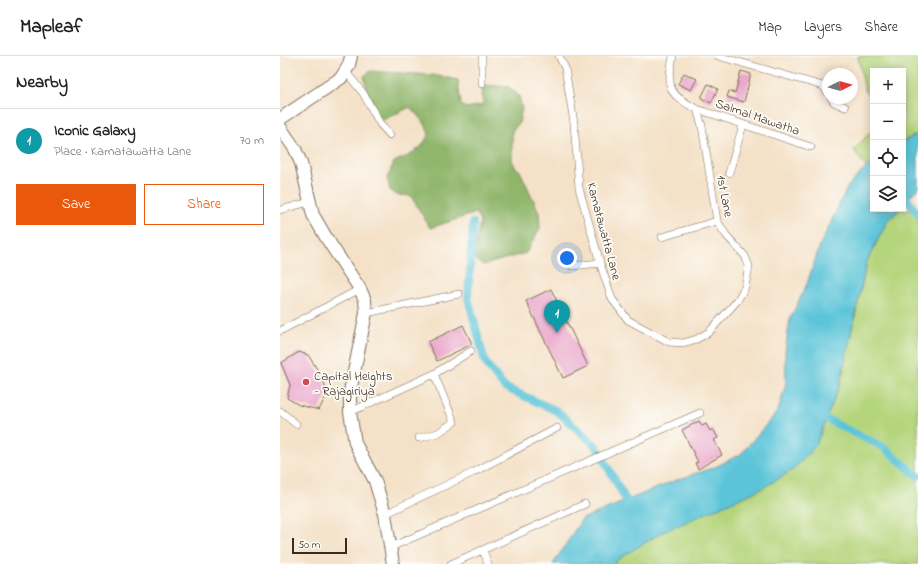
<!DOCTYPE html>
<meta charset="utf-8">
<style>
body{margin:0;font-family:"Indie Flower",sans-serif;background:#f6f6f6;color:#222}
.controls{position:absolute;right:12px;top:12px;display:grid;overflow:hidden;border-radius:0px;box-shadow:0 2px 10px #0003}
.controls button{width:36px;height:36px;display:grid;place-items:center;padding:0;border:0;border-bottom:1px solid #e0e0e0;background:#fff;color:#222;font:20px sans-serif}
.compass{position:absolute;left:542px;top:12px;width:36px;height:36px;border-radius:50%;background:#fff;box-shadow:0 2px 10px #0003;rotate:85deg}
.scale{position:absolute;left:12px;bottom:10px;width:55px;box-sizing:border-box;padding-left:4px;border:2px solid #3b2a1e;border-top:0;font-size:11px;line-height:14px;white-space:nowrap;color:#3b2a1e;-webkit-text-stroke:3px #fdfcf7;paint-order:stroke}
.you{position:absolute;left:287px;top:202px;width:14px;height:14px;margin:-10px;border:3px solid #fff;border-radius:50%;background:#1a73e8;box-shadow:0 0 0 6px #1a73e833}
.badge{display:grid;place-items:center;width:26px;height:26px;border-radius:50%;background:#ea580c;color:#fff;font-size:13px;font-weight:700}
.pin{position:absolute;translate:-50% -33px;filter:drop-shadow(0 1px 2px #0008)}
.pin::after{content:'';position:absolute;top:21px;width:14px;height:12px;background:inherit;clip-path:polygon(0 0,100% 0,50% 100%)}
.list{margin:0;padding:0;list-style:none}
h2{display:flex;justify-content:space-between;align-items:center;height:52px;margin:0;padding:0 16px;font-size:17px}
h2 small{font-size:13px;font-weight:400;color:#767676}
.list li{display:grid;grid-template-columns:26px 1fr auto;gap:12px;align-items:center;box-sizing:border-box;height:64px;padding:0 16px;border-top:1px solid #e0e0e0}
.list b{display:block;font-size:15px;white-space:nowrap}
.list p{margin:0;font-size:13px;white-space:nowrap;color:#767676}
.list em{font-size:13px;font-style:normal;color:#767676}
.actions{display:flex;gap:8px;padding:12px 16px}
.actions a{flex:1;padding:9px 0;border:1px solid #ea580c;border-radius:0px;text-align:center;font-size:14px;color:#ea580c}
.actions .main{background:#ea580c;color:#fff}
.icon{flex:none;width:22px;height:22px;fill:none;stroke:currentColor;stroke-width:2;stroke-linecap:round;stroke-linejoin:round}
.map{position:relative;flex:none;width:638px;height:508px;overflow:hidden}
header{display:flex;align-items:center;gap:24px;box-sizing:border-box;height:56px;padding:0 20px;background:#fff;border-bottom:1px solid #e0e0e0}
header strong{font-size:19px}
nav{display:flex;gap:22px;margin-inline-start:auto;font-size:14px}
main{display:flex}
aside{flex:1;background:#fff}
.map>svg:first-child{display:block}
.green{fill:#b5d57d;stroke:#78804e}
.forest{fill:#90b66c;stroke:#667045}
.water{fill:#5cc4d9;stroke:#4c777c}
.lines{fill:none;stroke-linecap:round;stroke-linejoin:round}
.canal{stroke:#5cc4d9;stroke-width:8}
.building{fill:#eaa5cb}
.street-casing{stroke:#7c6a59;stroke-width:8}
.primary-casing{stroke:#7c6a59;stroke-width:14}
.street{stroke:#fff;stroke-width:7}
.primary{stroke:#fff;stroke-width:12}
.poi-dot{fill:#d1495b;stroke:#fdfcf7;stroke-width:1.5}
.labels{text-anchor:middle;stroke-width:3.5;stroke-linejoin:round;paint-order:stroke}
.street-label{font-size:13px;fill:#3b2a1e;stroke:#fdfcf7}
.poi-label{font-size:13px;fill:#3b2a1e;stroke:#fdfcf7;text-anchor:start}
</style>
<header>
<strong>Mapleaf</strong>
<nav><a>Map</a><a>Layers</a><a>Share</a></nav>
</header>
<main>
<aside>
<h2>Nearby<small></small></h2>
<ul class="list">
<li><span class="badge" style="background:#0f9aa8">1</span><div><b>Iconic Galaxy</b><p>Place · Kamatawatta Lane</p></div><em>70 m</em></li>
</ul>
<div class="actions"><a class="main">Save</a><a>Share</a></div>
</aside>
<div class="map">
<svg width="638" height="508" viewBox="0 0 638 508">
<rect width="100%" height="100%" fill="#fdfcf7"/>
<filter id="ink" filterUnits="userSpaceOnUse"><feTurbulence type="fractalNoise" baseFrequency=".025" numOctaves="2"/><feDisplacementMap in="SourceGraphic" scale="8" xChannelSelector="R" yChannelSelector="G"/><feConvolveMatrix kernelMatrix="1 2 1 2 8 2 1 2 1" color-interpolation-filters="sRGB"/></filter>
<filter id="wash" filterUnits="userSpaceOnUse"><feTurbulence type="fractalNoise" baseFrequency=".012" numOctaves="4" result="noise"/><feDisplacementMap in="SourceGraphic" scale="16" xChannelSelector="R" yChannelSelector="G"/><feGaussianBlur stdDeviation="0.9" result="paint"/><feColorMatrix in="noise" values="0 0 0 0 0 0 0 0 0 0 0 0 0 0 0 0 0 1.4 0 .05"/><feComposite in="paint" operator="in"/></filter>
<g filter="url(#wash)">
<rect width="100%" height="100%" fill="#f4e1c7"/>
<path class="green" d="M 578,0 L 638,0 L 638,78 L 623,85 L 623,15 L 593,15 L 593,46 L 585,35 Z
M 593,73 L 593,104 L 586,111 L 574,94 Z
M 620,153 L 638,156 L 638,508 L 333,508 L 343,500 L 381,477 L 560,328 L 587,205 L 608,164 Z"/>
<path class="forest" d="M 90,15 L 153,19 L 178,24 L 181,49 L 186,52 L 203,49 L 202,32 L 205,29 L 229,31 L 239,40 L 242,53 L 239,67 L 232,75 L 232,104 L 235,111 L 240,115 L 259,156 L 260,172 L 246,197 L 203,209 L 194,202 L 200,165 L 196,157 L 150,172 L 131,140 L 117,139 L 110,134 L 107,122 L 114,106 L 130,99 L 142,90 L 149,78 L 145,68 L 130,51 L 103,64 L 93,59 L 84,20 Z"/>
<path class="water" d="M 638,78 L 638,132 L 623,149 L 623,85 Z
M 593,104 L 593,153 L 620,153 L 608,164 L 587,205 L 560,328 L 536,389 L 513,414 L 481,433 L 381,477 L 343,500 L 333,508 L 273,508 L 302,463 L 396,424 L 435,411 L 461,398 L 498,355 L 506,327 L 505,296 L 510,263 L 527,228 L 540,189 L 568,130 Z"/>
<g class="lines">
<path class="canal" d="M 623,131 L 627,143 L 638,158
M 193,167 L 188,242 L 205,306 L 224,331 L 277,355 L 316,390 L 351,453
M 546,363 L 603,391 L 638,420"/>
</g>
<g id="blocks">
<path class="building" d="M 461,15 L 471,18 L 464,46 L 447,41 L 449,35 L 455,37 Z
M 404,17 L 417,23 L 411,34 L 398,28 Z
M 428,28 L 438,33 L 431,47 L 421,42 Z
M 271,233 L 308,310 L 283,322 L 246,245 Z
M 183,269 L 192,288 L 157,305 L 148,286 Z
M 19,296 L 28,299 L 43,322 L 47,338 L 39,354 L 19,349 L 7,342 L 10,329 L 1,307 Z
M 419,365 L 422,370 L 426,368 L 430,375 L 433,373 L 438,382 L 434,384 L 442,399 L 418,413 L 415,407 L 418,406 L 402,374 Z"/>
</g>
</g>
<g filter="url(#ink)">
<use href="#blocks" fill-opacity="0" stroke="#7c6a59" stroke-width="1"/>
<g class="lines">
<defs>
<path id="street" d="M 202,0 L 202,28
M 279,0 L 285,12 L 294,67 L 299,132 L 320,207 L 332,243 L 348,264 L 389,286 L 403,287 L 417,283 L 429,276 L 457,245 L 465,231 L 469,210 L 465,200 L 446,179 L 437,165 L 422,70 L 417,53 C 387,38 387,32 393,0
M 438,0 L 543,30 L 548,37
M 66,16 L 83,37 L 100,68 L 110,79
M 551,42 L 554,46 L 565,51
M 417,53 L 531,91
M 449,117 L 463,69
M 0,154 L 29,146
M 382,181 L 437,165
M 292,210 L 320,207
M 86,257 L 179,238
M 0,275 L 80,233
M 0,355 L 16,368
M 70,356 L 154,318 L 191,295
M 139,382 L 158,377 L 174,366 L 154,318
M 105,458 L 194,416 L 277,372
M 111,491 L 420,357
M 203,494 L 208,508
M 171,508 L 305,448"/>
<path id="primary" d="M 0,63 L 61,22 L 69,9 L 71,0
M 0,71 L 15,93 L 21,107 L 33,159 L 47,183 L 80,233 L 85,244 L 86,257 L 70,336 L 70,356 L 75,387 L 95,425 L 105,458 L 113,508"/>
</defs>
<use href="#street" class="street-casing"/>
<use href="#primary" class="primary-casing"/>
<use href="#street" class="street"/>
<use href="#primary" class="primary"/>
</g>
</g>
<circle class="poi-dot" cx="26" cy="326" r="4"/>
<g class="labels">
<g class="street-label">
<text transform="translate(478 60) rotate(19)" y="5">Salmal Mawatha</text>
<text transform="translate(446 140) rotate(79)" y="5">1st Lane</text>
<text transform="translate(325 175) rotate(75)" y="5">Kamatawatta Lane</text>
</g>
<g class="poi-label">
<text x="34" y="324">Capital Heights<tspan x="34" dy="15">- Rajagiriya</tspan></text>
</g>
</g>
</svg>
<div class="controls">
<button>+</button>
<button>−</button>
<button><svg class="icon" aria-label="locate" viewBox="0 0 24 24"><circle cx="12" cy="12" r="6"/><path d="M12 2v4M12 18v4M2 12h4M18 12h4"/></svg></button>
<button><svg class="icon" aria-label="layers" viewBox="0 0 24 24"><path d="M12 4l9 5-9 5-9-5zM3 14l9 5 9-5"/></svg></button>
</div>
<svg class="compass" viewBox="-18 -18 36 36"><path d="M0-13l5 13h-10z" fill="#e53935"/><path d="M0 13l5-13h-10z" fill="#767676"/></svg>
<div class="scale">50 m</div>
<div class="you"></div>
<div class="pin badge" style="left:277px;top:277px;background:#0f9aa8">1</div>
</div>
</main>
